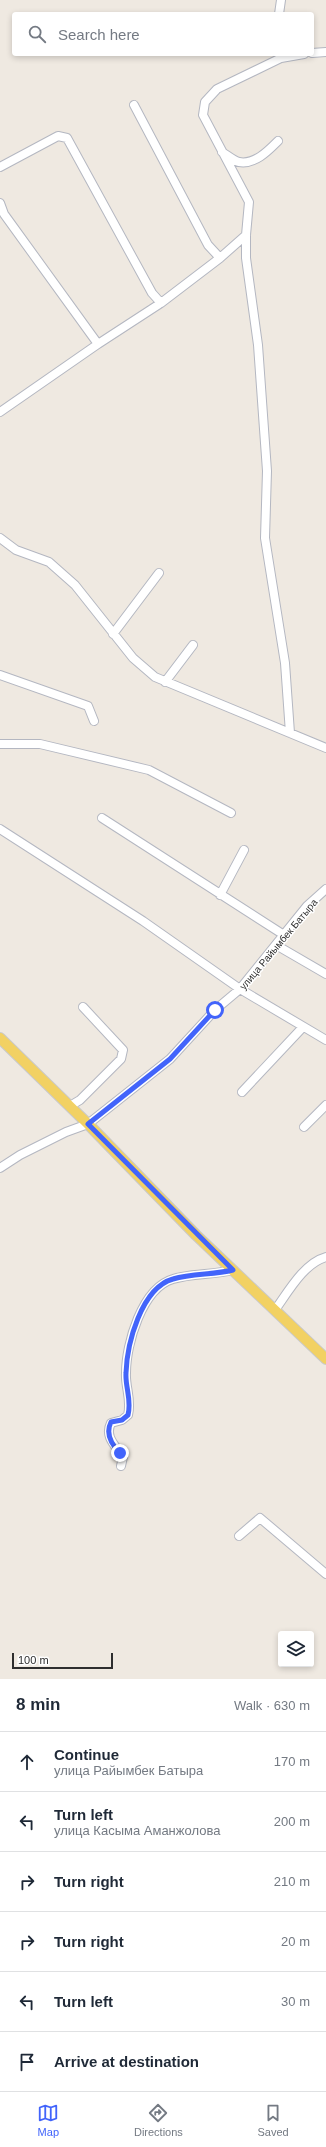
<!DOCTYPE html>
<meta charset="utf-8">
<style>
body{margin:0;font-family:Arial,sans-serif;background:#f2f2f3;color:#1f2937}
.controls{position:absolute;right:12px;bottom:12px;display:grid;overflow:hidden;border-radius:4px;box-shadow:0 2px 6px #0003}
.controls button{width:36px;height:36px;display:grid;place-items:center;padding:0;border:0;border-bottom:1px solid #e0e1e3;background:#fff;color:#1f2937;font:20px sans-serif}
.scale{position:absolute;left:12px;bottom:10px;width:101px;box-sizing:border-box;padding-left:4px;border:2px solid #2e2e2e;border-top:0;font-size:11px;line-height:14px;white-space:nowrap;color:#2e2e2e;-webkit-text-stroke:3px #fff;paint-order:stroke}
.stop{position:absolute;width:12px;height:12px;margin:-9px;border:3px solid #4264fb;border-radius:50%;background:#fff}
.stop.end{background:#4264fb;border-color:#fff;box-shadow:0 1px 4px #0008}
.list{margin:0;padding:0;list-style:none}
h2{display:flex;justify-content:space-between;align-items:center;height:52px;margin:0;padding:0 16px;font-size:17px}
h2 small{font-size:13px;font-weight:400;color:#747a83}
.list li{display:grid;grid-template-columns:26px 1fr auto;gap:12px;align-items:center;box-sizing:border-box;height:60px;padding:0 16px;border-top:1px solid #e0e1e3}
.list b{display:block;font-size:15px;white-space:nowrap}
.list p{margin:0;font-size:13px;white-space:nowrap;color:#747a83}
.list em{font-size:13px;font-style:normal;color:#747a83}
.icon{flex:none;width:22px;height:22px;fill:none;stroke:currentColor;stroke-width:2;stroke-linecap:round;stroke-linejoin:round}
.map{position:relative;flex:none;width:326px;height:1679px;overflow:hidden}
.search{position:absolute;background:#fff;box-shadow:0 2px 6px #0003;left:12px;right:12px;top:12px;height:44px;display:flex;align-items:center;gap:10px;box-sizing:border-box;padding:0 14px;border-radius:4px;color:#747a83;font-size:15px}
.sheet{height:412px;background:#fff}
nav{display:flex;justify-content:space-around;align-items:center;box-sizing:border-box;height:56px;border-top:1px solid #e0e1e3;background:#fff;font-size:11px;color:#747a83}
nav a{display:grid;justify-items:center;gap:2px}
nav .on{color:#4264fb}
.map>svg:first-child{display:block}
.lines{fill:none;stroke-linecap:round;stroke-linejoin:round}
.minor-casing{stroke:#b4b7c1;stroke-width:10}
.major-casing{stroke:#c9c9c9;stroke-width:12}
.minor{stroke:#fff;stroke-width:8}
.major{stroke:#f2d163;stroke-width:10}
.route{stroke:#4264fb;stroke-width:5}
.labels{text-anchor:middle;stroke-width:3;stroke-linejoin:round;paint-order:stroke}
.street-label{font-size:10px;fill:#2e2e2e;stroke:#fff}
</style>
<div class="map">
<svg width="326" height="1679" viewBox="0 0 326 1679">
<rect width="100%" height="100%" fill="#efe9e1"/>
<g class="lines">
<defs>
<path id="minor" d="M 279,14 L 281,0
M 312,53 L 326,52
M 280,54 L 281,58 L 217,89 L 205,102 L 203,115 L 249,202 L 246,235 L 246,258 L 258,345 L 267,471 L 265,538 L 285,663 L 290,733
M 281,58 L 304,54
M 134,105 L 208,245 L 220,258 L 161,303
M 222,152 C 227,155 234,161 239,162 C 255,165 269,150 278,141
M 0,167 L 58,136 L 67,138 L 152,293 L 161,303 L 98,344
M 0,203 L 4,214 L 98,344 L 0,412
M 220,258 L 246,235
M 0,538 L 16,550 L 49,562 L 75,585 L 133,658 L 155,677 L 326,748
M 113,634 L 159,573
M 0,675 L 88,706 L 94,721
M 165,682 L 193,645
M 0,744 L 40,744 L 149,770 L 231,813
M 102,818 L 284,935
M 0,829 L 143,921 L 240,989 L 326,1040
M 220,895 L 244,850
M 276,945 L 326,974
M 242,1092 L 303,1027
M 70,1106 L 80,1100 L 121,1059 L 123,1050 L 83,1007
M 304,1127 L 326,1105
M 0,1168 L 20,1155 L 66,1132 L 88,1124 L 170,1059 L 215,1010 L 240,989 L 307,906 L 326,889
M 275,1310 C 288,1292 304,1263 326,1257
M 121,1466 L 123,1457 C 116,1446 104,1437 111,1423 L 122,1420 L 128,1415 C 132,1400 125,1387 126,1373 C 126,1344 142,1288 173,1279 C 192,1273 213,1275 233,1270
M 239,1536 L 260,1518 L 326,1574"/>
<path id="major" d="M 0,1038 L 88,1124 L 196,1235 L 326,1359"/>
</defs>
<use href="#minor" class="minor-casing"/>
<use href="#major" class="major-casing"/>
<use href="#minor" class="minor"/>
<use href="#major" class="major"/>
</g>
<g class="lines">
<path class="route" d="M 120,1453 C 112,1445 105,1434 111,1422 L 122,1420 L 128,1415 C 132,1400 125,1387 126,1373 C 127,1344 141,1288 173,1279 C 192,1273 213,1275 233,1270 L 88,1124 L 170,1059 L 215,1010"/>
</g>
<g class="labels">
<g class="street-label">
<text transform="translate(278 944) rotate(-50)" y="4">улица Райымбек Батыра</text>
</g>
</g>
</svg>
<div class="controls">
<button><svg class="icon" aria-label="layers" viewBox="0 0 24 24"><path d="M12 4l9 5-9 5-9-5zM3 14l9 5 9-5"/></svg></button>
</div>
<div class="scale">100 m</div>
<div class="stop" style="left:215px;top:1010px"></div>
<div class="stop end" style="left:120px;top:1453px"></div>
<div class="search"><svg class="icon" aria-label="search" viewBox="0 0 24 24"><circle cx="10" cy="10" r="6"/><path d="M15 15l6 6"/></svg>Search here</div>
</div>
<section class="sheet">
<h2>8 min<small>Walk · 630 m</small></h2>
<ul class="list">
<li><svg class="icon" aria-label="ahead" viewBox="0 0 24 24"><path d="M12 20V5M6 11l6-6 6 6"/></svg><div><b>Continue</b><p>улица Райымбек Батыра</p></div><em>170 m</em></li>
<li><svg class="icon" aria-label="left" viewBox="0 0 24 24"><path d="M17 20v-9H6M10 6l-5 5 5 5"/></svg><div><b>Turn left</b><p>улица Касыма Аманжолова</p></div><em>200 m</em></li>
<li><svg class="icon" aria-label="right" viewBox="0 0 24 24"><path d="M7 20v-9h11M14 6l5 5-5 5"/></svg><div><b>Turn right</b></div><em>210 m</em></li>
<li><svg class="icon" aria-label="right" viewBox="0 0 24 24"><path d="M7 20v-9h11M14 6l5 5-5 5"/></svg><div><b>Turn right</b></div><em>20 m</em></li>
<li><svg class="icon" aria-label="left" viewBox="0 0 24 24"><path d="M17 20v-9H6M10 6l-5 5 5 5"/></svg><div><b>Turn left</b></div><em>30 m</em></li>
<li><svg class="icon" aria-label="arrive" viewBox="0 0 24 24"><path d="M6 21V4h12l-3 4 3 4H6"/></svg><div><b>Arrive at destination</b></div></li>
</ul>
</section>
<nav>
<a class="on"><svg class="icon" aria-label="map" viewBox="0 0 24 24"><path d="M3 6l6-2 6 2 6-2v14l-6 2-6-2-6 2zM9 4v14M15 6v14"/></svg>Map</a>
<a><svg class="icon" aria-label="directions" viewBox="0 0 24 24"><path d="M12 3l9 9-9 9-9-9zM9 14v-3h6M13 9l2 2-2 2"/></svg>Directions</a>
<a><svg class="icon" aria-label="saved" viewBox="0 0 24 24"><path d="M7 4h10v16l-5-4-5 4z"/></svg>Saved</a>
</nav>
